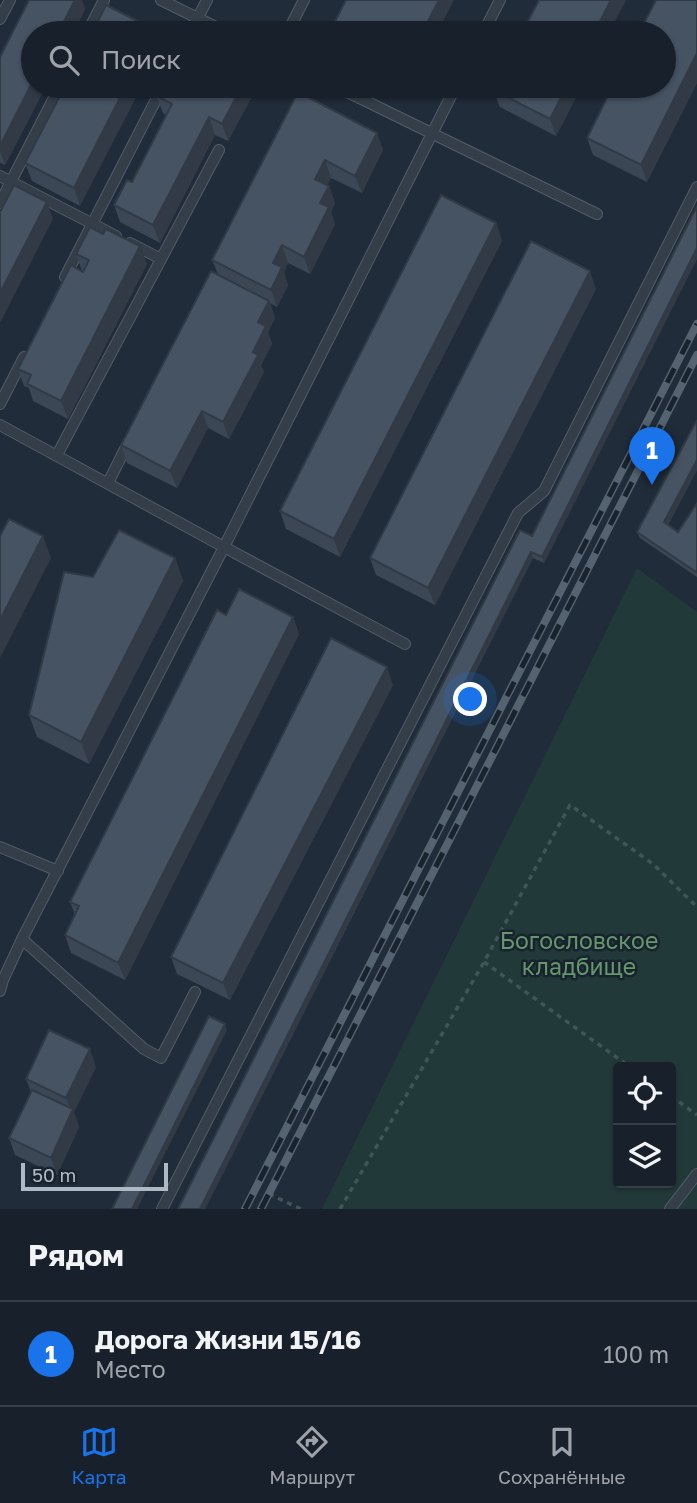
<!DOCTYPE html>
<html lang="ru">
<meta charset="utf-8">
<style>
body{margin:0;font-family:"Golos Text",sans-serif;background:#252e37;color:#f1f3f6}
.controls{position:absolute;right:21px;bottom:21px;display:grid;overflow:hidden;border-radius:7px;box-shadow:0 2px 5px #0004}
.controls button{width:63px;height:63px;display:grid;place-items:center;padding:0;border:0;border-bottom:2px solid #363e47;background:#18212b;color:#f1f3f6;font:35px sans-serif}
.scale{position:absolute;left:21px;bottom:18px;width:147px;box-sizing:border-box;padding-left:7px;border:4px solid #aeb9c6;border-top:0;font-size:19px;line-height:24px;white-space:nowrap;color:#aeb9c6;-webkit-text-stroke:5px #19232e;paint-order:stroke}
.you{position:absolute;left:471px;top:700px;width:24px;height:24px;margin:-18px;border:5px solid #fff;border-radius:50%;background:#1a73e8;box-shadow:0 0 0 10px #1a73e833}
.badge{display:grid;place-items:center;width:46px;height:46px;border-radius:50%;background:#1a73e8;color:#fff;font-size:23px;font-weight:700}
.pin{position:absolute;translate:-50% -58px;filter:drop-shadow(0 2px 4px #0008)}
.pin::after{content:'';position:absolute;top:37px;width:24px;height:21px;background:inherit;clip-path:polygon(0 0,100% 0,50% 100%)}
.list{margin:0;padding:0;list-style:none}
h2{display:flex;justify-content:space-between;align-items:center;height:91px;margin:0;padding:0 28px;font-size:30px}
h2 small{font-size:23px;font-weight:400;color:#9fa3a9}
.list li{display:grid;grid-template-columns:46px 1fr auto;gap:21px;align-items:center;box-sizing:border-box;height:105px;padding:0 28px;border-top:2px solid #363e47}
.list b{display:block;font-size:26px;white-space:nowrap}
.list p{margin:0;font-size:23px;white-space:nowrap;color:#9fa3a9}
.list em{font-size:23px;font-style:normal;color:#9fa3a9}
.icon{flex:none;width:38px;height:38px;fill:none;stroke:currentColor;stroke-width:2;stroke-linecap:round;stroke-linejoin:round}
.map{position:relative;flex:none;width:697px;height:1209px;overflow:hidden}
.search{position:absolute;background:#18212b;box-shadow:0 2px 5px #0004;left:21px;right:21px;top:21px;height:77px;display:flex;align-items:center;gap:18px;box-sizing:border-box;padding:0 24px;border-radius:38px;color:#9fa3a9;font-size:26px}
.sheet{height:196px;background:#18212b}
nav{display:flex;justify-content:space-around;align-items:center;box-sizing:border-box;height:98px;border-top:2px solid #363e47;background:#18212b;font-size:19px;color:#9fa3a9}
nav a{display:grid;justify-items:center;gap:4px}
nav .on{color:#1a73e8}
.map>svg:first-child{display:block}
.green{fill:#22393a;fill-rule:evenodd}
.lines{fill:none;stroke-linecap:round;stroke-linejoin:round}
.lane-casing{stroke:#515c67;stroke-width:12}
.path{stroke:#3f5657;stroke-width:3.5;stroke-dasharray:5 5;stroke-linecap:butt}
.lane{stroke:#333e49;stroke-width:10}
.rail-casing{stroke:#556270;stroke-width:8}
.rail{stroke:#19232e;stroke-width:5;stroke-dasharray:16;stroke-linecap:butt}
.wall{fill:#3c4755}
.shaded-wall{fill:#313a45}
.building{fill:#465363;stroke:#313a45;stroke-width:2}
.labels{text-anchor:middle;stroke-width:5;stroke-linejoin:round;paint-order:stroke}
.park-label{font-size:23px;fill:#65976d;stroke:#19232e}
</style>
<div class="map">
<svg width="697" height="1209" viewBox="0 0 697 1209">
<rect width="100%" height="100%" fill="#202c39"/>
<path class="green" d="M 637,568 L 697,612 L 697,1209 L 322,1209 ZM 618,1067 L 671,1067 L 671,1183 L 618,1183 Z"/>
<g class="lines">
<defs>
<path id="lane" d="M 161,0 L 228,33
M 0,19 L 10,0
M 87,33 L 104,0
M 190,33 L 207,0
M 287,33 L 304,0
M 483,33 L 500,0
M 335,86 L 597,214
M 299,108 L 310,86
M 0,176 L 116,236
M 0,203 L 60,86
M 130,243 L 161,259
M 65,277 L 163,86
M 0,404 L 24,357
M 0,425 L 224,547 L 405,644
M 57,455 L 219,150
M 108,483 L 129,441
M 0,847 L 58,871
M 22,939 L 144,1049 L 161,1058 L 195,992
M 0,991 L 3,980 L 22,939 L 224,547 L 456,86
M 162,1209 L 518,513 L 544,491 L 697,187
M 670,1209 L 697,1174"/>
</defs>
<use href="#lane" class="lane-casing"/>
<path class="path" d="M 484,962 L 630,1067
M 671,1096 L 697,1115
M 269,1194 L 301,1209
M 340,1209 L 484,962 L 570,805 L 653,864 L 697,907"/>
<use href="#lane" class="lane"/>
<defs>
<path id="rail" d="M 245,1209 L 697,324
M 261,1209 L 697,355"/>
</defs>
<use href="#rail" class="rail-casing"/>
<use href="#rail" class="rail"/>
</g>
<path class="wall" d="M 29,0 L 82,0 L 85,9 L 73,33 L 33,33 L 33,86 L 46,86 L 5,165 L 0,163 L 0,57 Z
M 697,0 L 697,83 L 647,182 L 593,155 L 587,138 Z
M 65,86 L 80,206 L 32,181 L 25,163 Z
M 582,86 L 556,136 L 500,107 L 493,90 Z
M 298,92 L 377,133 L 383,150 L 362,193 L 331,178 L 327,185 L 329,186 L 335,203 L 331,212 L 335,224 L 310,274 L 288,263 L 284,272 L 288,285 L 277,307 L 270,303 L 275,318 L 268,332 L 272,344 L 261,365 L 264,372 L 229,439 L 208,428 L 177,488 L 127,463 L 121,445 L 218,274 L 212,260 Z
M 156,95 L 251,98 L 228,141 L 215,135 L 160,243 L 120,222 L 114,205 L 132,182 L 166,115 L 163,113 Z
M 697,206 L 697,259 L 544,563 L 533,558 L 205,1209 L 532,536 Z
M 496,223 L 502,241 L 340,557 L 286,529 L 280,511 Z
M 76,254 L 147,264 L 68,419 L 33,401 L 29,388 L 24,386 L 18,369 L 82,271 Z
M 596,289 L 435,605 L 376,575 L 370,558 Z
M 697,420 L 697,470 L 668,525 L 678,532 L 697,503 L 697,577 L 640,538 L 637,532 Z
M 175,558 L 183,581 L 89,764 L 37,737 L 29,715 Z
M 226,615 L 293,617 L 299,634 L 125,980 L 71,953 L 65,935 L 75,915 L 70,902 Z
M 393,685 L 230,1000 L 177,974 L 171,957 Z
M 96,1067 L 74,1112 L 79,1127 L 57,1175 L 15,1155 L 9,1138 L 31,1092 L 26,1079 Z"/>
<path class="shaded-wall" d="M 75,0 L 82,0 L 85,9 L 73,33 L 58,33 Z
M 439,0 L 454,0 L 437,33 L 422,33 Z
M 611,0 L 626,0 L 609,33 L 594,33 Z
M 697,53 L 697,83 L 647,182 L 641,165 Z
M 33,81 L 33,86 L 46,86 L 5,165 L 0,151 L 0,146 Z
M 126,86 L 142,86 L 80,206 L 74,188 Z
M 242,86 L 247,86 L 251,98 L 228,141 L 222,124 Z
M 567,86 L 582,86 L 556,136 L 550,119 Z
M 209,117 L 215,135 L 160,243 L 153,225 Z
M 377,133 L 383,150 L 362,193 L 355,176 Z
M 325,160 L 331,178 L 322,197 L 315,179 Z
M 329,186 L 335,203 L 331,212 L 335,224 L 310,274 L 304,257 L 320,203 Z
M 47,202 L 53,219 L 0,323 L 0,293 Z
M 496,223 L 502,241 L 340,557 L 334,539 Z
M 282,245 L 288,263 L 284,272 L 288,285 L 277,307 L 271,290 L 273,263 Z
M 140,246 L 147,264 L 68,419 L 61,401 Z
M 697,248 L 697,259 L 544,563 L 542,557 Z
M 590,271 L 596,289 L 435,605 L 428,588 Z
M 269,301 L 275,318 L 268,332 L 272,344 L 261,365 L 264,372 L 229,439 L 223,422 L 253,352 L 258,322 Z
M 202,411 L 208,428 L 177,488 L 170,471 Z
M 697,460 L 697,470 L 666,528 L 664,522 Z
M 43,536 L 51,558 L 0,658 L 0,620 Z
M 531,552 L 533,558 L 205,1209 L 200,1209 Z
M 175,558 L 183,581 L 89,764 L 81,742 Z
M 293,617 L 299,634 L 125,980 L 118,963 Z
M 387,667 L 393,685 L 230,1000 L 223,983 Z
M 225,1024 L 227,1030 L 137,1209 L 132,1209 Z
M 90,1049 L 96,1067 L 74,1112 L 79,1127 L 57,1175 L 51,1158 L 72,1113 L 66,1098 Z"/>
<path class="building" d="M 29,0 L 75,0 L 58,33 L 33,33 L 33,81 L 0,146 L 0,57 Z
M 346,0 L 439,0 L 422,33 L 329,33 Z
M 539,0 L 611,0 L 594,33 L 522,33 Z
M 656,0 L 697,0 L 697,53 L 641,165 L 587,138 L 613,86 L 664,86 L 664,33 L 639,33 Z
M 106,5 L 155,30 L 153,33 L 92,33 Z
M 65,86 L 126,86 L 74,188 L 25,163 Z
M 161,86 L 242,86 L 222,124 L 209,117 L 153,225 L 114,205 L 127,180 L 132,182 L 172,104 L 156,95 Z
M 495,86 L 567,86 L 550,119 L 493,90 Z
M 298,92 L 377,133 L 355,176 L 325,160 L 315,179 L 329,186 L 320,203 L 329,207 L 304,257 L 282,245 L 273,263 L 282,267 L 271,290 L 212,260 Z
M 14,185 L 47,202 L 0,293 L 0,212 Z
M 441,195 L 496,223 L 334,539 L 280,511 Z
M 697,206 L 697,248 L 542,557 L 531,552 L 200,1209 L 178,1209 L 520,530 L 532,536 Z
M 90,227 L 103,234 L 106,229 L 140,246 L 61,401 L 27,384 L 31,375 L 18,369 L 71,265 L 83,272 L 89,260 L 76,254 Z
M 531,241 L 590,271 L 428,588 L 370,558 Z
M 211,271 L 269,301 L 258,322 L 266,326 L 253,352 L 258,355 L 223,422 L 202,411 L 170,471 L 121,445 Z
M 697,420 L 697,460 L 664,522 L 678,532 L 697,503 L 697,570 L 696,572 L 637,532 Z
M 9,519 L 43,536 L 0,620 L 0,536 Z
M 119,530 L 175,558 L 81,742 L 29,715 L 64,572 L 93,577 Z
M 239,589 L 293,617 L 118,963 L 65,935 L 79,906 L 70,902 L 217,610 L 226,615 Z
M 331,638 L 387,667 L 223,983 L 171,957 Z
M 209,1016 L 225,1024 L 132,1209 L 112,1209 Z
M 49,1030 L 90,1049 L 66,1098 L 26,1079 Z
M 32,1090 L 73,1109 L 51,1158 L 9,1138 Z"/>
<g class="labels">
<g class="park-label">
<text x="579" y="949">Богословское<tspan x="579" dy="26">кладбище</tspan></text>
</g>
</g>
</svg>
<div class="controls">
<button><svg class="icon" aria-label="locate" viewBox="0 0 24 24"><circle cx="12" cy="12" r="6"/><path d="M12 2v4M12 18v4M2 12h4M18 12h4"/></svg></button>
<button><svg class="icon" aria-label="layers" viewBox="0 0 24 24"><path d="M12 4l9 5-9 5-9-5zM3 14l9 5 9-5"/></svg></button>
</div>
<div class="scale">50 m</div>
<div class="you"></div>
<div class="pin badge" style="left:652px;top:485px">1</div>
<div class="search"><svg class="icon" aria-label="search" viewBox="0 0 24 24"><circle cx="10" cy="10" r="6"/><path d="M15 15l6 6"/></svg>Поиск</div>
</div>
<section class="sheet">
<h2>Рядом<small></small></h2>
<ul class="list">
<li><span class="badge">1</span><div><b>Дорога Жизни 15/16</b><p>Место</p></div><em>100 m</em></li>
</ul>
</section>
<nav>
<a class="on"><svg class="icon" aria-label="map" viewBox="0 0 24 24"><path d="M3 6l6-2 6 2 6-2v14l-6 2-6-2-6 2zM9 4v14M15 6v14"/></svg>Карта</a>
<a><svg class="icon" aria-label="directions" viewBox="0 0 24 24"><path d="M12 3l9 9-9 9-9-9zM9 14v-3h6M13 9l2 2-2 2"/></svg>Маршрут</a>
<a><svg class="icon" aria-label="saved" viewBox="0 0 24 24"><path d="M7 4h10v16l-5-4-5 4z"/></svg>Сохранённые</a>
</nav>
